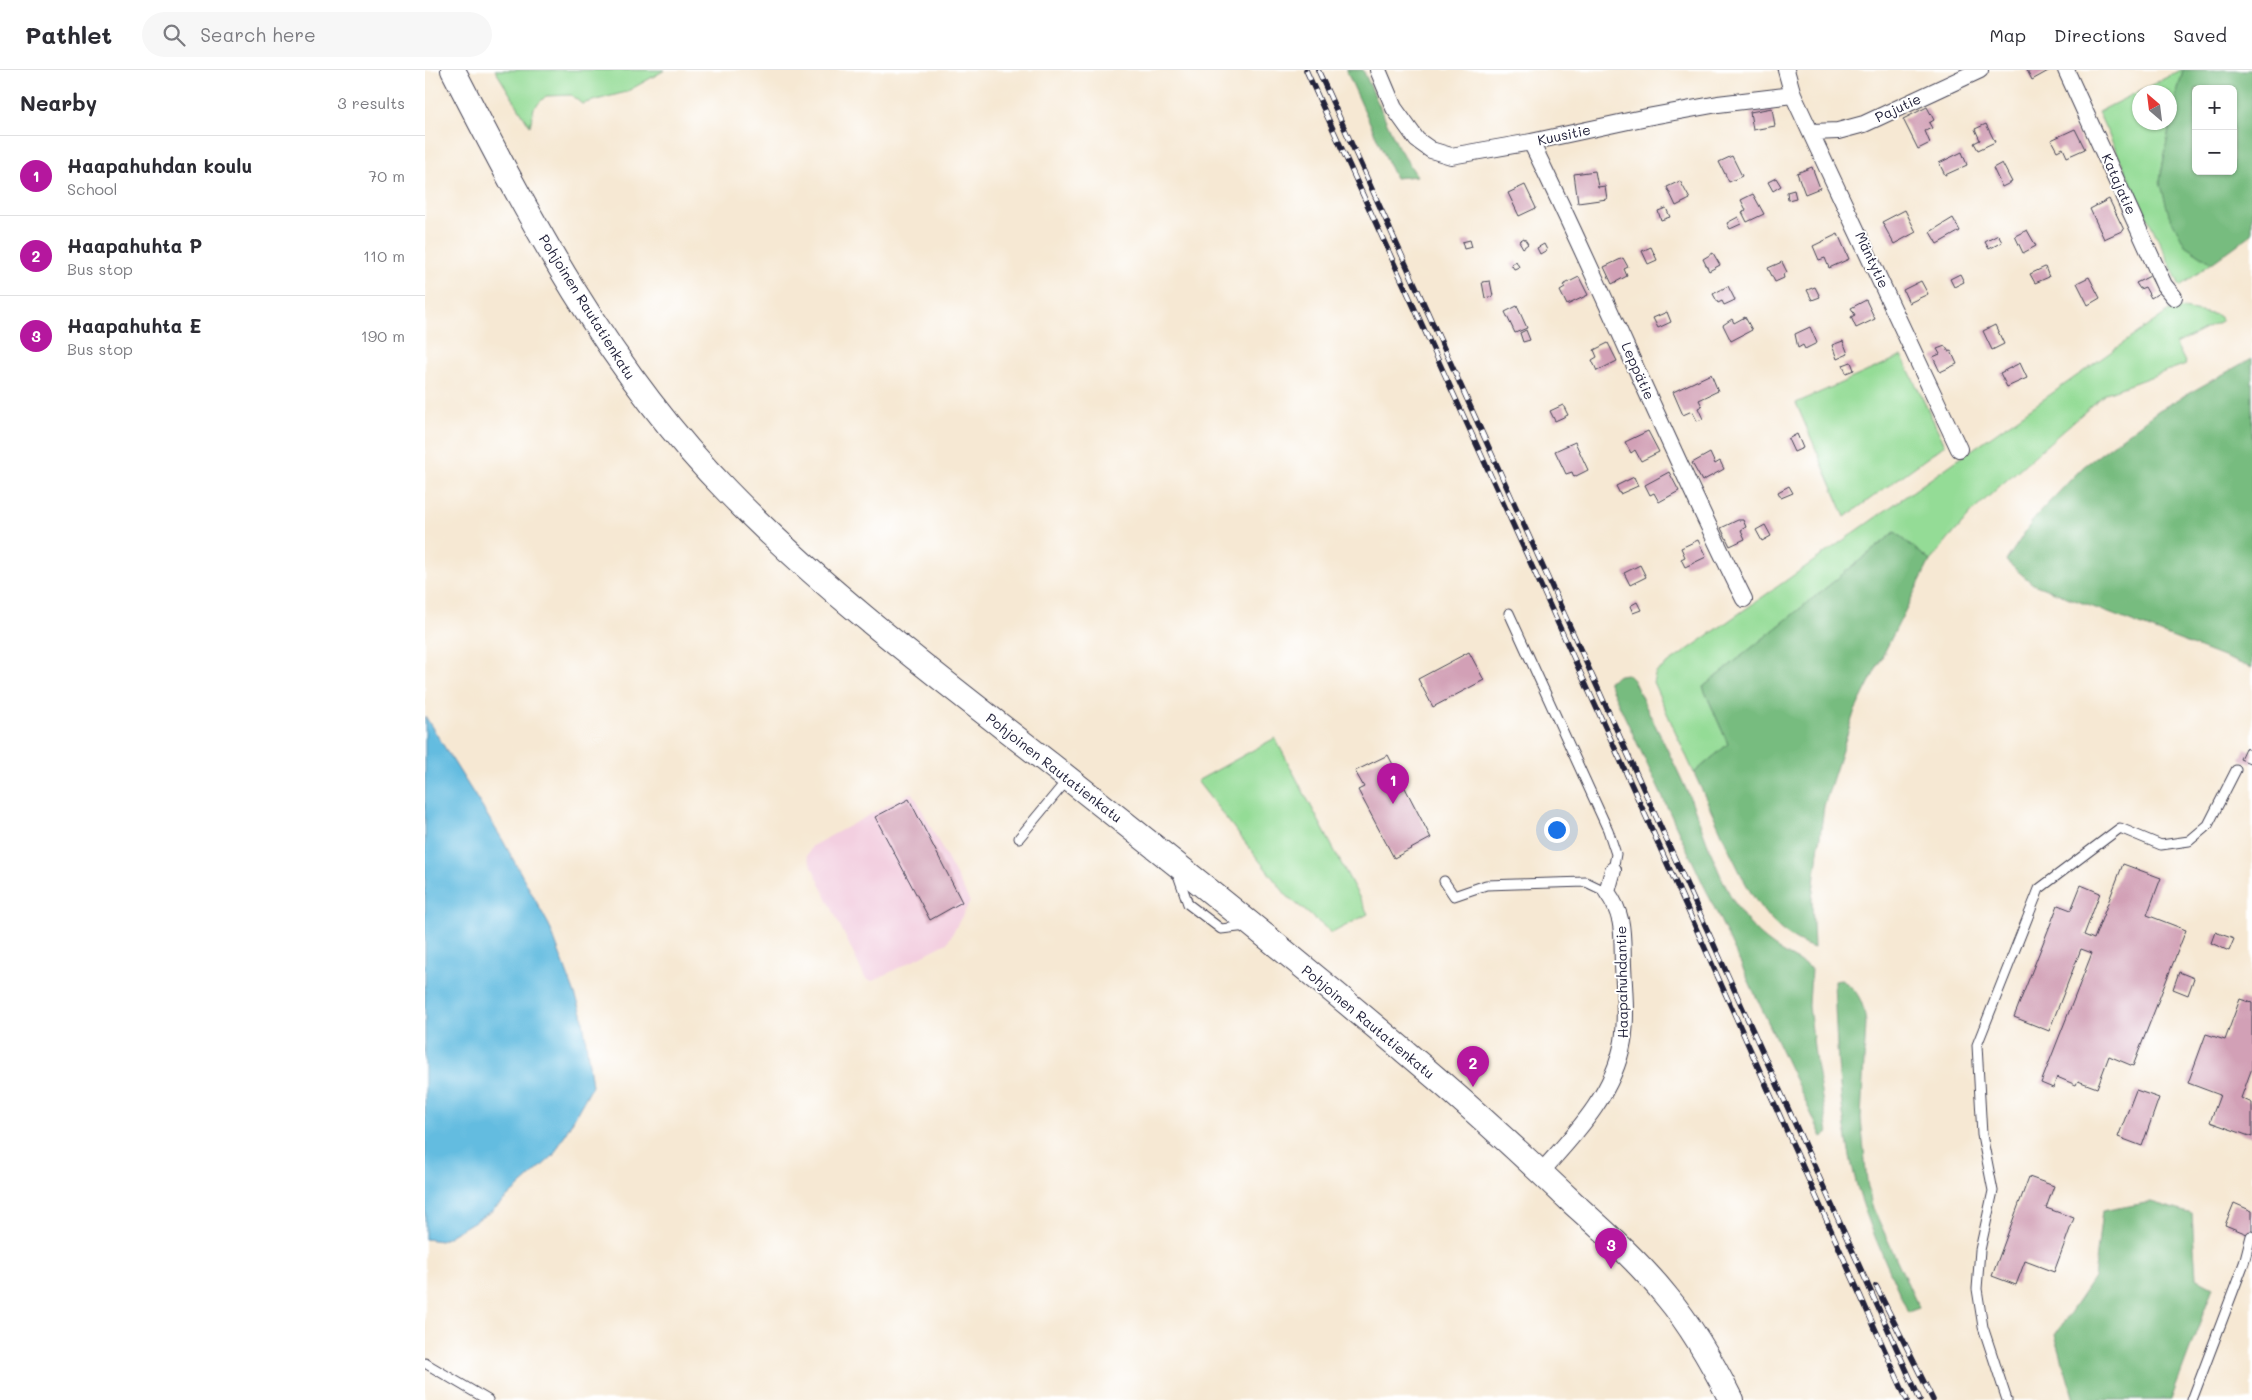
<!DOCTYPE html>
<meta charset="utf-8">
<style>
body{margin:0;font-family:Mali,sans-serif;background:#f7f7f7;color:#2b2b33}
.controls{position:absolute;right:15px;top:15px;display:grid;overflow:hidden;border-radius:8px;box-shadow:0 1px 4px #0004}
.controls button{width:45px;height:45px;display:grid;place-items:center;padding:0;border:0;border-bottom:1px solid #e1e1e2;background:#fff;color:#2b2b33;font:25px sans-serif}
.compass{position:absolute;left:1707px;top:15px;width:45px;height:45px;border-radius:50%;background:#fff;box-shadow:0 1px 4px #0004;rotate:332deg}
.you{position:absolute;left:1131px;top:759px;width:18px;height:18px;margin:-12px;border:4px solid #fff;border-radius:50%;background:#1a73e8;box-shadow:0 0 0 8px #1a73e833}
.badge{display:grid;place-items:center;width:32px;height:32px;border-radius:50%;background:#b5179e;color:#fff;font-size:16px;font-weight:700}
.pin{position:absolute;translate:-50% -41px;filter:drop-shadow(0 1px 2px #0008)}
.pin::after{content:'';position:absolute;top:26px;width:18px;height:15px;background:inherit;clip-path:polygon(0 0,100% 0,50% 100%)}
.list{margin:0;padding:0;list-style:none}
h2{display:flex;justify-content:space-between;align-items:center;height:65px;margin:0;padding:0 20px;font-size:21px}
h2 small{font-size:16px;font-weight:400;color:#7c7c81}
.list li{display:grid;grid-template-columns:32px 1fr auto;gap:15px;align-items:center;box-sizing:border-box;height:80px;padding:0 20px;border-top:1px solid #e1e1e2}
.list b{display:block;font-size:19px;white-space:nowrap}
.list p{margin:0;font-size:16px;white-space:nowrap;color:#7c7c81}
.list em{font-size:16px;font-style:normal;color:#7c7c81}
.icon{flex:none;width:28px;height:28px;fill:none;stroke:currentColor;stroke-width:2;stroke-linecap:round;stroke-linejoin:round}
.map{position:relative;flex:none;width:1827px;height:1330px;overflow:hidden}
header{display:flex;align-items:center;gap:30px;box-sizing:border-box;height:70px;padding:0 25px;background:#fff;border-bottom:1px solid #e1e1e2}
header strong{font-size:24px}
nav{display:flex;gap:28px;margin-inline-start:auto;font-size:18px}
.search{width:350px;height:45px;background:#f7f7f7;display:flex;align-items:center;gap:12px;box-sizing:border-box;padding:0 18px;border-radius:28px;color:#7c7c81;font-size:19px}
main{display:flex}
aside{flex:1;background:#fff}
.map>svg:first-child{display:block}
.built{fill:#f3cfe0}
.green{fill:#94dc96;stroke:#5b7f68;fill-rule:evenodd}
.forest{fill:#77bc7f;stroke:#4c6f5d;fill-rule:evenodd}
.water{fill:#63bce0;stroke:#426f8e}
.building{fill:#d2a0b6}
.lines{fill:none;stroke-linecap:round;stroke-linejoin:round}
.lane-casing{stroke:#424052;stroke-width:11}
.street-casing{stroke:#424052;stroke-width:18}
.secondary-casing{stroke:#424052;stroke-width:26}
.lane{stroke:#fff;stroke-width:9}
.street{stroke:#fff;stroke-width:16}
.secondary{stroke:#fff;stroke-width:24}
.rail-casing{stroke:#22223b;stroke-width:5.5}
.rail{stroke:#fff;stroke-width:4;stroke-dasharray:11;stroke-linecap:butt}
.labels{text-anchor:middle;stroke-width:4;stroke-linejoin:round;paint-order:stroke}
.street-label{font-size:14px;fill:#22223b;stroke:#fff}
</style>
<header>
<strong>Pathlet</strong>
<div class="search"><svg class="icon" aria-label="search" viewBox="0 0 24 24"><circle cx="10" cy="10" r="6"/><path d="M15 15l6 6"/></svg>Search here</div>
<nav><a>Map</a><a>Directions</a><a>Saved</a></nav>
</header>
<main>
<aside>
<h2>Nearby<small>3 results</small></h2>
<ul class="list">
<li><span class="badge">1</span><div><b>Haapahuhdan koulu</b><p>School</p></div><em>70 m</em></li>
<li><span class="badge">2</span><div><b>Haapahuhta P</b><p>Bus stop</p></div><em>110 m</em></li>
<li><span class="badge">3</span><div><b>Haapahuhta E</b><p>Bus stop</p></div><em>190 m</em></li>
</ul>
</aside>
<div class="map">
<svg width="1827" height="1330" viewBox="0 0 1827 1330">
<rect width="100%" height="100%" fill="#fff"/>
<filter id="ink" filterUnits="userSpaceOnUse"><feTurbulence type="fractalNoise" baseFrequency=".02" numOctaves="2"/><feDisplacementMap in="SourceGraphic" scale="10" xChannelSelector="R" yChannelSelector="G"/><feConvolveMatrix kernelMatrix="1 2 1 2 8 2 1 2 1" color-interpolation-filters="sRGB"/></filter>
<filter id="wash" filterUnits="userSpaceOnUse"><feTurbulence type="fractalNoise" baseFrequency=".0096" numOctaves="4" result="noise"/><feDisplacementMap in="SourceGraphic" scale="20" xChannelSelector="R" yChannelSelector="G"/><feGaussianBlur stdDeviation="1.12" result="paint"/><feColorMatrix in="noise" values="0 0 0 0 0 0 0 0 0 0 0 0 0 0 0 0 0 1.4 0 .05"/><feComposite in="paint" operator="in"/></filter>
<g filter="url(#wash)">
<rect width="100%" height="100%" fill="#f6e8d3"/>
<path class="built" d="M 485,723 L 488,723 L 545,832 L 522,873 L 448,911 L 443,910 L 440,908 L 382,786 L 387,776 Z"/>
<path class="green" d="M 70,0 L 240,0 L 201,22 L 157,34 L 146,25 L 121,26 L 109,38 L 105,56 Z
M 1756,0 L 1758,0 L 1747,42 L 1735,111 L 1760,175 L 1787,193 L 1755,216 L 1673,42 ZM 1714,22 L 1744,22 L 1744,52 L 1714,52 Z
M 1753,238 L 1792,245 L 1798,250 L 1751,274 L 1761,294 L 1681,323 L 1576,415 L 1548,441 L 1505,491 L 1470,462 L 1278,617 L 1303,674 L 1269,703 L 1228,612 L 1231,602 L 1744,241 Z
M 1477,286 L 1520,375 L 1420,447 L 1371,333 Z
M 850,668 L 943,844 L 907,863 L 862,826 L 772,711 Z"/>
<path class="forest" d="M 921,0 L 938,0 L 973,77 L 992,106 L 970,108 Z
M 1758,0 L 1827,0 L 1827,164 L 1787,193 L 1760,175 L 1744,145 L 1735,111 L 1747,42 ZM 1771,19 L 1808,19 L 1808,101 L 1771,101 Z
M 1827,288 L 1827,598 L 1608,514 L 1581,491 L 1610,447 L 1658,397 L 1734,340 Z
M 1470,462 L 1505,491 L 1429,643 L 1399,736 L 1387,829 L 1389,878 C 1340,862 1321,815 1301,773 C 1291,750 1280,727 1269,703 L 1303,674 L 1278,617 Z
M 1202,604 L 1208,610 C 1227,650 1248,689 1266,730 C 1283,771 1298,827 1330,860 C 1346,877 1366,887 1386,898 L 1384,936 L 1391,993 L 1403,1063 L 1397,1067 L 1183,611 L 1194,605 Z
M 1416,910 C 1434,919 1439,935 1441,953 L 1436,1048 L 1442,1112 L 1447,1136 L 1494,1238 L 1483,1242 C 1466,1204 1448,1166 1435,1126 C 1414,1056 1412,983 1409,911 Z
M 1726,1132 L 1767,1144 L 1771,1208 L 1788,1217 L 1746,1330 L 1649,1330 L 1630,1265 L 1669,1208 L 1677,1141 Z"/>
<path class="water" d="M 0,646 L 77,769 L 124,855 L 157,943 L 167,1016 L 128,1086 L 67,1141 L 16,1171 L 0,1169 Z"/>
<g id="blocks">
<path class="building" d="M 1602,0 L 1625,0 L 1607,10 Z
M 1502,37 L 1509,50 L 1504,53 L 1507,58 L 1500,61 L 1505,73 L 1493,79 L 1478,49 Z
M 1347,38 L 1350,56 L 1328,60 L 1325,42 Z
M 1561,54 L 1570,72 L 1553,80 L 1549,73 L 1555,70 L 1550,59 Z
M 1650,59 L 1660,79 L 1642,87 L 1638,78 L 1632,81 L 1626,70 Z
M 1537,82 L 1542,95 L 1520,105 L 1514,93 Z
M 1307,86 L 1317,106 L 1304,112 L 1294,92 Z
M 1577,93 L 1587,112 L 1577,117 L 1568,98 Z
M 1387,97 L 1395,118 L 1380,124 L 1372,103 Z
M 1170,101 L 1173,117 L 1180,116 L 1182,129 L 1153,133 L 1149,104 Z
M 1351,108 L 1356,116 L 1348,121 L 1343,112 Z
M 1255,111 L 1265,129 L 1251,136 L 1242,117 Z
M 1100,115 L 1111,138 L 1094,146 L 1083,123 Z
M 1369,120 L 1371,128 L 1363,130 L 1362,122 Z
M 1328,124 L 1339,144 L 1322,152 L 1317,142 L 1321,140 L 1316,130 Z
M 1684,129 L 1699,160 L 1679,169 L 1665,139 Z
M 1241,138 L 1245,147 L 1236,150 L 1233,141 Z
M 1480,140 L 1491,162 L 1469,174 L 1457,152 Z
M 1313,147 L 1316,154 L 1305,159 L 1302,153 Z
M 1528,148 L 1535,161 L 1512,174 L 1505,162 Z
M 1602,160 L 1611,176 L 1598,183 L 1590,166 Z
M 1413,164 L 1424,189 L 1404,198 L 1400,188 L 1394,190 L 1388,176 Z
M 1573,165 L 1577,172 L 1564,179 L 1560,172 Z
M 1099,168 L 1103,174 L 1098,178 L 1094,171 Z
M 1045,170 L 1047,177 L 1039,179 L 1037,172 Z
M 1119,174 L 1122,180 L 1115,184 L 1112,178 Z
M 1226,177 L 1232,190 L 1223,194 L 1217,181 Z
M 1288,183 L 1295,195 L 1284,201 L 1278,189 Z
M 1198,188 L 1203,197 L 1199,199 L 1202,206 L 1187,214 L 1179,197 Z
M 1091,191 L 1094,197 L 1089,199 L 1086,194 Z
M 1357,192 L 1362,202 L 1358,204 L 1359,208 L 1350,212 L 1343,198 Z
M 1620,197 L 1624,207 L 1610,213 L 1605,204 Z
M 1535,204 L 1539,212 L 1529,217 L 1525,209 Z
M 1725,206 L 1734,223 L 1726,228 L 1720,217 L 1715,219 L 1711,213 Z
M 1154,207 L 1163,225 L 1142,235 L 1135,221 L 1140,218 L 1138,215 Z
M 1664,207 L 1675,228 L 1663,235 L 1652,213 Z
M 1065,211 L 1068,226 L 1060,228 L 1057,212 Z
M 1496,211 L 1503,224 L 1484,233 L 1478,220 Z
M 1303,216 L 1310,230 L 1299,235 L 1297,231 L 1293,233 L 1288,224 Z
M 1390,217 L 1395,227 L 1387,230 L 1382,220 Z
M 1441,230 L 1450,249 L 1431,258 L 1426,247 L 1430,245 L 1426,238 Z
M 1092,236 L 1102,258 L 1090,263 L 1080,242 Z
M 1242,242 L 1246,252 L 1233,258 L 1228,248 Z
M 1320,247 L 1327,260 L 1306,271 L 1298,255 L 1307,249 L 1309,253 Z
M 1570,255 L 1579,274 L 1567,280 L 1558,261 Z
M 1385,257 L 1392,273 L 1380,279 L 1378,275 L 1373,278 L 1370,264 Z
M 1101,260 L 1105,270 L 1098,272 L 1095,263 Z
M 1418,271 L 1423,284 L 1412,289 L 1407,275 Z
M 1183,273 L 1192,291 L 1172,301 L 1167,290 L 1172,287 L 1169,280 Z
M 1520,276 L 1524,282 L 1526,281 L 1532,294 L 1515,302 L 1508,287 L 1515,284 L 1512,279 Z
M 1426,292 L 1429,300 L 1421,303 L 1418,295 Z
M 1595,293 L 1602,308 L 1582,317 L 1575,303 Z
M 1286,304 L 1293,321 L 1274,330 L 1277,336 L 1273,338 L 1278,349 L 1272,351 L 1267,341 L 1258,345 L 1248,322 Z
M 1138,335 L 1143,345 L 1130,351 L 1125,341 Z
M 1223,361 L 1234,382 L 1216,391 L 1210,380 L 1206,383 L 1200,372 Z
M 1372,364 L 1378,378 L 1369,382 L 1363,369 Z
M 1150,372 L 1163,400 L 1149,407 L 1147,402 L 1141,404 L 1130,381 Z
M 1285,383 L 1290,394 L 1295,391 L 1299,399 L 1277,411 L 1267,393 Z
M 1244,402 L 1254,421 L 1234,432 L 1229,423 L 1225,425 L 1220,415 Z
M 1209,407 L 1213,416 L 1195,424 L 1191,416 Z
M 1364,416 L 1368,423 L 1356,428 L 1353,422 Z
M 1313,450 L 1318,450 L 1321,457 L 1316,460 L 1320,469 L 1305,476 L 1296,458 Z
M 1340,455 L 1346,466 L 1337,471 L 1331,460 Z
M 1273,470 L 1281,487 L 1260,497 L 1256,489 L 1260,487 L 1256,478 Z
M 1215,495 L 1221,507 L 1205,515 L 1199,503 Z
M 1212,532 L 1216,540 L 1208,543 L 1205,536 Z
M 1044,582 L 1059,610 L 1008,637 L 993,609 Z
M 1820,678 L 1827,681 L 1827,694 L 1815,689 Z
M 963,685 L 1006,768 L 969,788 L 933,720 L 939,717 L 930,701 Z
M 484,729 L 537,832 L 505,850 L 450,747 Z
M 1698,794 L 1736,808 L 1722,845 L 1761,860 L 1708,996 L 1684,986 L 1672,1018 L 1653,1011 L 1651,1015 L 1632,1007 L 1628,1018 L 1616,1013 L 1667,883 L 1656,879 L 1624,961 L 1589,947 L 1633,835 L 1646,840 L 1656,815 L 1675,823 L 1659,865 L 1669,869 Z
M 1790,862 L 1809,869 L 1804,881 L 1786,873 Z
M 1754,902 L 1769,908 L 1763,925 L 1748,919 Z
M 1815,929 L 1827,933 L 1827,998 L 1816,1028 L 1827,1033 L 1827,1067 L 1785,1052 L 1795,1025 L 1763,1013 L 1781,964 L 1800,970 Z
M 1711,1020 L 1734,1028 L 1717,1076 L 1693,1067 Z
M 1604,1107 L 1629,1116 L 1621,1138 L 1649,1148 L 1629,1202 L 1600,1191 L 1591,1215 L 1567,1206 Z
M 1809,1133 L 1827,1141 L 1827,1166 L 1800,1155 Z"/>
</g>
</g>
<g filter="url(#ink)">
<use href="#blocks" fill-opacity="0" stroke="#424052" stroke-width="1"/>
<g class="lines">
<defs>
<path id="lane" d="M 1084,543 L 1183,760 L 1191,784 L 1188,800
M 594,768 L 643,709
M 752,802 L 763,834 L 796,859 L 822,856
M 1019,811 L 1029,826 L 1061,815 L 1161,812 L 1182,822
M 0,1293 L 63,1330
M 1582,1330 L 1558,1257 L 1552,1219 L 1555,1180 L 1568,1121 L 1557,1065 L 1552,975 L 1614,819 L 1695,758 L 1736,775 L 1764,771 L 1783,755 L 1811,700
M 1767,1330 L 1819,1193 L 1826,1166"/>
<path id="street" d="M 953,0 L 969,38 L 992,70 L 1006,80 L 1026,86 L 1106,72 L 1222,47 L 1293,34 L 1368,25
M 1361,0 L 1368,25 L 1534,379
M 1641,0 L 1739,215 L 1749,227
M 1387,62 L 1413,61 L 1439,54 L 1555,0
M 1106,72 C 1180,223 1244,379 1319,529
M 1116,1102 C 1150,1064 1189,1024 1198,971 C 1202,946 1199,920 1198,895 C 1197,865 1200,847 1182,822 L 1188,800"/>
<path id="secondary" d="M 28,0 C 105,150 184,301 303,422 C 401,523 515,608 625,694 C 758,799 890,904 1018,1014 C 1063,1053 1106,1093 1149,1134 C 1181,1163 1215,1193 1242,1227 C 1268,1258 1288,1294 1306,1330"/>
</defs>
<use href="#lane" class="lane-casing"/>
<use href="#street" class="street-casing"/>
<use href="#secondary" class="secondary-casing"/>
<use href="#lane" class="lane"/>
<use href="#street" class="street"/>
<use href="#secondary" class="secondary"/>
<defs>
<path id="rail" d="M 881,0 L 1228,762 L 1482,1330
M 893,0 L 1495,1330
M 1451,1216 L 1508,1330"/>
</defs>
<use href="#rail" class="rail-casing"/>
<use href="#rail" class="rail"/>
</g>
</g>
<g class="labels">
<g class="street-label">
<text transform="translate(1473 38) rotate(-25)" y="5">Pajutie</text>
<text transform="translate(1139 65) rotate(-12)" y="5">Kuusitie</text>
<text transform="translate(1694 114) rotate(66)" y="5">Katajatie</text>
<text transform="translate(1447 190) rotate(65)" y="5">Mäntytie</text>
<text transform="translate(162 237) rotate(58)" y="5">Pohjoinen Rautatienkatu</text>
<text transform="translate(1213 301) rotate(66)" y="5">Leppätie</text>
<text transform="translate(629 698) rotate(38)" y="5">Pohjoinen Rautatienkatu</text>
<text transform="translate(1197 912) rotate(-91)" y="5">Haapahuhdantie</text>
<text transform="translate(943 952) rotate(40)" y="5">Pohjoinen Rautatienkatu</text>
</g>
</g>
</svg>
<div class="controls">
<button>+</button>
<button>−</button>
</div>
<svg class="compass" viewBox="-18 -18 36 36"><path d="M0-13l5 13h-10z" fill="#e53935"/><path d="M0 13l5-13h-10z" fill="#7c7c81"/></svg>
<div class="you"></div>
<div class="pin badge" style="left:968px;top:734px">1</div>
<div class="pin badge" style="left:1048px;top:1017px">2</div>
<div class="pin badge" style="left:1186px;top:1199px">3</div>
</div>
</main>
